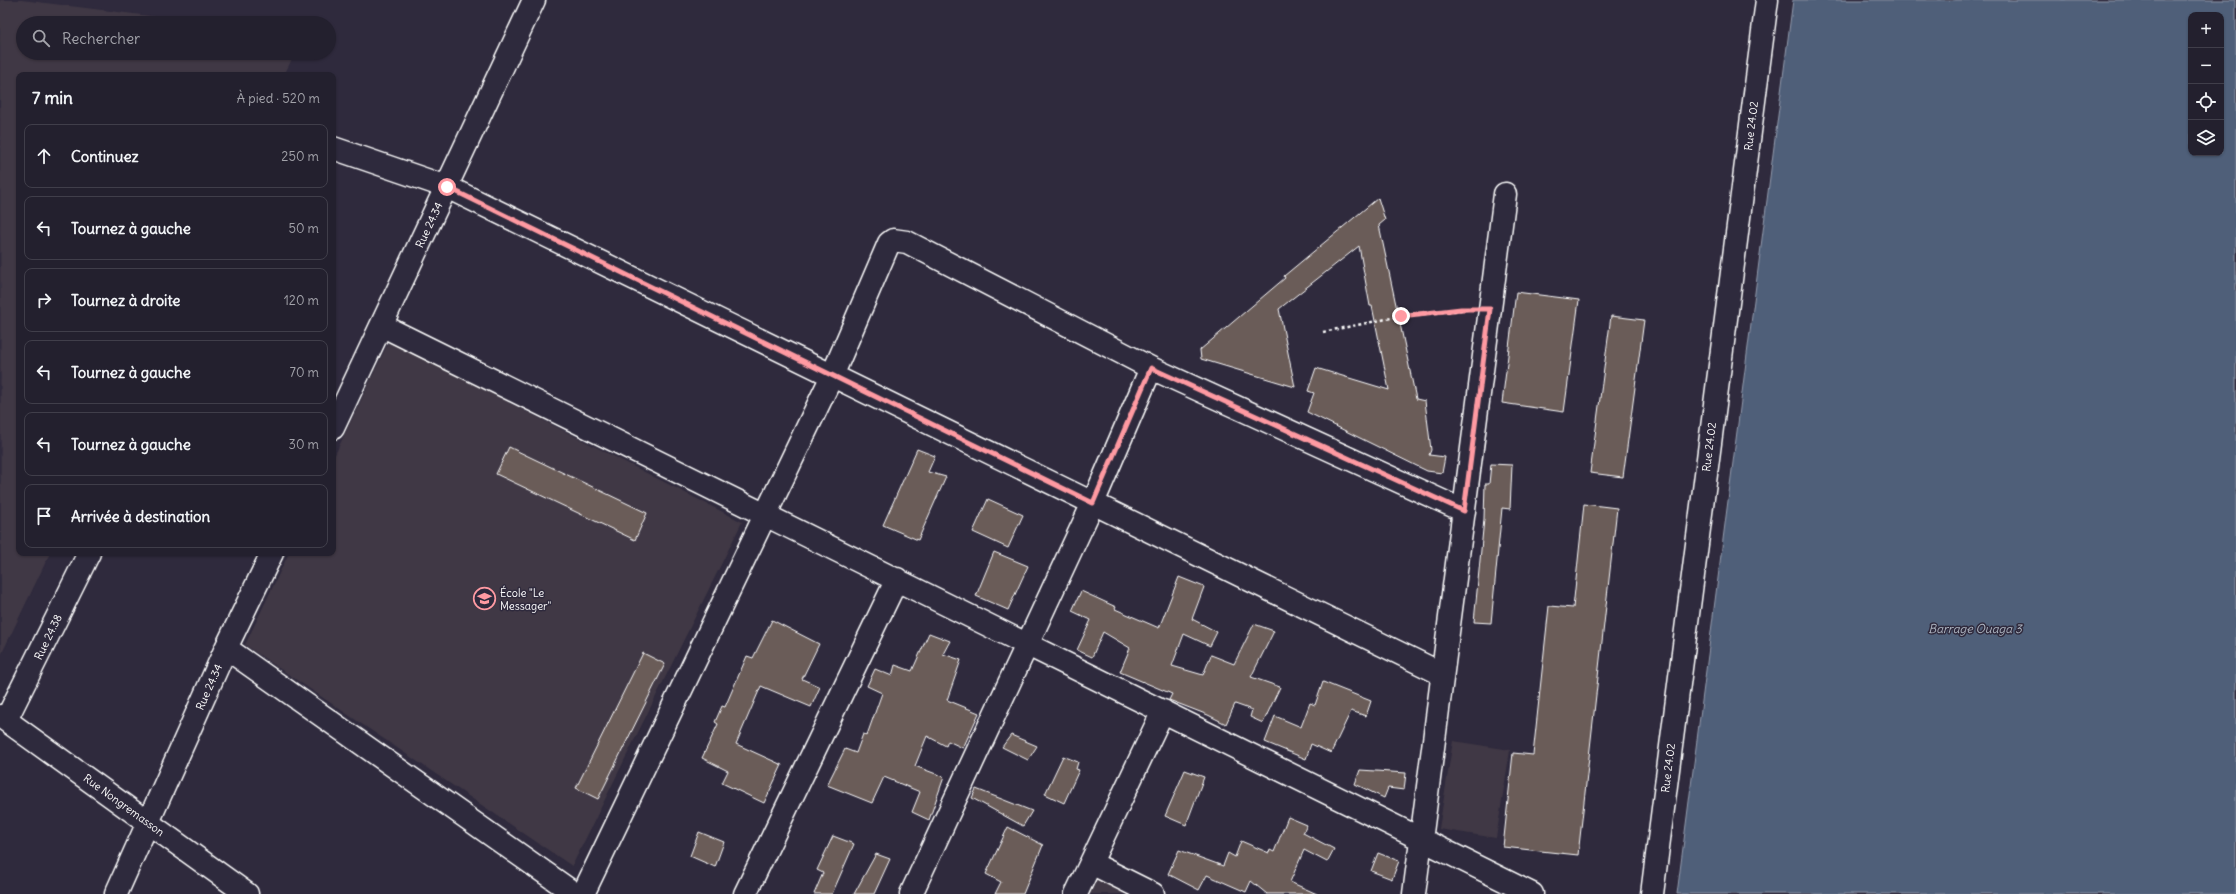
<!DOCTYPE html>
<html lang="fr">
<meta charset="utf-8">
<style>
body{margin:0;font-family:Delius,sans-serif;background:#2b2836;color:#f1f3f6}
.controls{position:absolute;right:12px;top:12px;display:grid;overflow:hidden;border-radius:8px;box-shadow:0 1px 3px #0004}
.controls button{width:36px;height:36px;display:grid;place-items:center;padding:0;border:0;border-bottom:1px solid #403e4a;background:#23202e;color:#f1f3f6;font:20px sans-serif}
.stop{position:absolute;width:12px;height:12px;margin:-9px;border:3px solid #ff9aa2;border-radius:50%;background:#fff}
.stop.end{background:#ff9aa2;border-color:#fff;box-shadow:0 1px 4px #0008}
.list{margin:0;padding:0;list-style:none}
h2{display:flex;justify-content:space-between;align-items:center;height:52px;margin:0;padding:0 16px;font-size:17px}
h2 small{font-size:13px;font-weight:400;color:#a3a3aa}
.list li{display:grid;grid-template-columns:26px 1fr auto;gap:12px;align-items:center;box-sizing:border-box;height:64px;margin:0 8px 8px;padding:0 8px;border:1px solid #403e4a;border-radius:8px}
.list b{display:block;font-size:15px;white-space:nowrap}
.list em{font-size:13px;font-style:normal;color:#a3a3aa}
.icon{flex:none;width:22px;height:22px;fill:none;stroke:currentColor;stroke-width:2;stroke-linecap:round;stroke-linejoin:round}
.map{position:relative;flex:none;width:2236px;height:894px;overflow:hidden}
.search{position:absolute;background:#23202e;box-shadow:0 1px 3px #0004;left:16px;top:16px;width:320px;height:44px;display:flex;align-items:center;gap:10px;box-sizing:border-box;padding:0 14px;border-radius:22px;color:#a3a3aa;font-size:15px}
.panel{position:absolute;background:#23202e;box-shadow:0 1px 3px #0004;left:16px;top:72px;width:320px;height:484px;border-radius:8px}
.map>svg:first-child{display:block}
.built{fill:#413945}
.water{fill:#4f5e79;stroke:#959eaf;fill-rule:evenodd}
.building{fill:#6a5b58;stroke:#fff}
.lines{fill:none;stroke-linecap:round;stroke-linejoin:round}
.minor-casing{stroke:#fff;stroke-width:25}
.path{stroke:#fff;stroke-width:2.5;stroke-dasharray:3 3;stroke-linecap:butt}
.minor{stroke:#2f2a3d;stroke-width:22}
.route{stroke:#ff9aa2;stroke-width:5}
.labels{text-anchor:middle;stroke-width:3;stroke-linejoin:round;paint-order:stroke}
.street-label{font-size:11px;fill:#fff;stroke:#2f2a3d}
.poi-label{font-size:11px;fill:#fff;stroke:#2f2a3d;text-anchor:start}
.water-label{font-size:12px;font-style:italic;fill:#b0b7c3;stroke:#2f2a3d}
</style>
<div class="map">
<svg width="2236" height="894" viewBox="0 0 2236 894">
<rect width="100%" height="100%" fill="#2f2a3d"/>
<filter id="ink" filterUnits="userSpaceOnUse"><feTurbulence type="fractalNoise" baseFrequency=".025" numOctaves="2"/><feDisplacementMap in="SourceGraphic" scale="8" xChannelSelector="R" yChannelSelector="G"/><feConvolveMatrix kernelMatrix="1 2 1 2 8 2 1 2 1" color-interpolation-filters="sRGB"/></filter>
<g filter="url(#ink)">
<path class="built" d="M 0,0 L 21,0 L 206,23 L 23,23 L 23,53 L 295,53 L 284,75 L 19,75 L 19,553 L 50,553 L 1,655 Z
M 389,341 L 742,522 L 572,866 L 245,645 L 289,553 L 333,553 L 333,459 Z
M 1453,741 L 1510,750 L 1496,838 L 1439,829 Z
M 1103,866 L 1160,894 L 1089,894 Z"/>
<path class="water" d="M 1793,0 L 2236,0 L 2236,894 L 1677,894 ZM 2191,15 L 2221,15 L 2221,153 L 2191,153 Z"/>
<path class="building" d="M 1378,198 L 1385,220 L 1379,225 L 1416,399 L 1425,401 L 1431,450 L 1429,455 L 1445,457 L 1442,473 L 1427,471 L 1307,412 L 1314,393 L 1308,391 L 1316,368 L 1389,390 L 1372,306 L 1370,306 L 1359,246 L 1279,309 L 1295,387 L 1201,359 L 1200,350 L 1285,278 L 1284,276 Z
M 1516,292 L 1579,300 L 1564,412 L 1502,403 Z
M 1611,316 L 1644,320 L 1623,477 L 1590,473 Z
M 509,447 L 647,513 L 635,540 L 496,474 Z
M 917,449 L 935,456 L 928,472 L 946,477 L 918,540 L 883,525 Z
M 1491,464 L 1512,465 L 1510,509 L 1502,508 L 1491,623 L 1474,622 L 1484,519 L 1485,484 L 1489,484 Z
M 988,499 L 1023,515 L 1008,548 L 973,532 Z
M 1584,504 L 1617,508 L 1578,855 L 1503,847 L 1513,753 L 1533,755 L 1549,606 L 1573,608 Z
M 994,552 L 1028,566 L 1008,610 L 976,596 Z
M 1179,577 L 1204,587 L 1192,619 L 1217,632 L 1210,646 L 1184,634 L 1172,666 L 1203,675 L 1211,655 L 1234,664 L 1254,624 L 1274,631 L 1251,677 L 1280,687 L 1263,723 L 1250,717 L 1252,710 L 1235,704 L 1226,724 L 1208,715 L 1169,700 L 1172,694 L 1120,672 L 1130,648 L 1103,632 L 1092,657 L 1077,650 L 1091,620 L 1072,611 L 1081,591 L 1116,607 L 1115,609 L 1159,628 Z
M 772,620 L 819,644 L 802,679 L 820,687 L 811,707 L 761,686 L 736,744 L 782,765 L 764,803 L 722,783 L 728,771 L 702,758 L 718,724 L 715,722 L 722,706 L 725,707 L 747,656 L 753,658 Z
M 929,633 L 950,641 L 943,654 L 961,660 L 947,700 L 979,713 L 963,748 L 948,741 L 946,746 L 927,736 L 915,766 L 944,777 L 929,820 L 912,812 L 920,792 L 884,777 L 872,803 L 827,785 L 845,749 L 856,753 L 863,734 L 867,735 L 882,693 L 867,686 L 875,669 L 892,676 L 895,665 L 912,671 Z
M 643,653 L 665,664 L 598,799 L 576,788 Z
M 1323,682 L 1371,701 L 1366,716 L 1351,711 L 1331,753 L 1311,744 L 1306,759 L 1265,742 L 1275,716 L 1301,727 L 1310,703 L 1315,705 Z
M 1011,735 L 1037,746 L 1028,760 L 1002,747 Z
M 1063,756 L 1078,762 L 1076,769 L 1079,770 L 1064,803 L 1045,794 Z
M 1185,770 L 1204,777 L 1186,825 L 1165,816 Z
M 1360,770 L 1406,773 L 1404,790 L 1388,788 L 1384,798 L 1355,784 Z
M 976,789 L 1032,811 L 1023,826 L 972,798 Z
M 1288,817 L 1307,825 L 1303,833 L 1334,849 L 1327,862 L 1304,850 L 1290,882 L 1317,894 L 1267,894 L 1251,881 L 1246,892 L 1207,875 L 1199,890 L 1168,874 L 1179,850 L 1223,866 L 1228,853 L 1235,857 L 1241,841 L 1269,853 L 1270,850 L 1274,852 Z
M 1008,827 L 1043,845 L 1023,894 L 995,894 L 1001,882 L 986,874 Z
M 699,832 L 724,842 L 715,867 L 690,856 Z
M 833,836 L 854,844 L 832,894 L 814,894 L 823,873 L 817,870 Z
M 1378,853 L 1399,861 L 1392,879 L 1371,871 Z
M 876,854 L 890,859 L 874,894 L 854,894 Z"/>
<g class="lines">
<defs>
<path id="minor" d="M 333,148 L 447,187 L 1442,674
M 383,326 L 1532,894
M 333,428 L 534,0
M 226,648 L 575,894
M 0,716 L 247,894
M 6,720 L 89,553
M 1091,863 L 1153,894
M 116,894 L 226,648 L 272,553
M 583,894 L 832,376 L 889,243 L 893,240 L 907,242 L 1151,368 L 1464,511
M 745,894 L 897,579
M 911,894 L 1093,503 L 1151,368
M 1076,894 L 1163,711
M 1414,894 L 1505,194
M 1652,894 L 1767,0"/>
</defs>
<use href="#minor" class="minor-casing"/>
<path class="path" d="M 1323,332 L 1401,316 L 1469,309"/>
<use href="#minor" class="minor"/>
</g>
</g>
<g class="lines" filter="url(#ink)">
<path class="route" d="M 447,187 L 1093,503 L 1151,368 L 1464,511 L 1490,309 L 1461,309 L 1401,316"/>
</g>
<defs>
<symbol id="school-ring" viewBox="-11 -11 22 22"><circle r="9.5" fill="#2f2a3d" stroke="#ff9aa2" stroke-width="1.5"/><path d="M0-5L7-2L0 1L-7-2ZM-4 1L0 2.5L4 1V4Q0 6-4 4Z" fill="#ff9aa2"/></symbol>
</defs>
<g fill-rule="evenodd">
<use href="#school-ring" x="472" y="586" width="25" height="25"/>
</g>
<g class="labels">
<g class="street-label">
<text transform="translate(1751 126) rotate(-83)" y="4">Rue 24.02</text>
<text transform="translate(429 225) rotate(-65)" y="4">Rue 24.34</text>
<text transform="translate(1709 447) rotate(-83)" y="4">Rue 24.02</text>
<text transform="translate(48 637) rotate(-64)" y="4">Rue 24.38</text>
<text transform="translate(209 687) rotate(-66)" y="4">Rue 24.34</text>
<text transform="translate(1668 768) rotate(-83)" y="4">Rue 24.02</text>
<text transform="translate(124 805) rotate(36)" y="4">Rue Nongremasson</text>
</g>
<g class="poi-label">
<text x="500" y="597">École "Le<tspan x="500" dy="13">Messager"</tspan></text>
</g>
<g class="water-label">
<text x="1975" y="633">Barrage Ouaga 3</text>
</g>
</g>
</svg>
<div class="controls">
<button>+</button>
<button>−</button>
<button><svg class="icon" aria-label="locate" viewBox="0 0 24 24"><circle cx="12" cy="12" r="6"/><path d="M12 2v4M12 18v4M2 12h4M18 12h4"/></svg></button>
<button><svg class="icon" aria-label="layers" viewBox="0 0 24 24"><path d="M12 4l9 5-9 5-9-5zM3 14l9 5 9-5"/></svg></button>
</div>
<div class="stop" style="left:447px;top:187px"></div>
<div class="stop end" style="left:1401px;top:316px"></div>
<div class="search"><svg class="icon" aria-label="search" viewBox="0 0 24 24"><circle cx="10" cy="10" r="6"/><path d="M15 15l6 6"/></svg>Rechercher</div>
<section class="panel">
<h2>7 min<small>À pied · 520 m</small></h2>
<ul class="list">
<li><svg class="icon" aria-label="ahead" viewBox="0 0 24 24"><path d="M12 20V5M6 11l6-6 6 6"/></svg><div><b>Continuez</b></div><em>250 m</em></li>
<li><svg class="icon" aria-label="left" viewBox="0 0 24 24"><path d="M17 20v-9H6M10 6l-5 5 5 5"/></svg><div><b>Tournez à gauche</b></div><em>50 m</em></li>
<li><svg class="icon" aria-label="right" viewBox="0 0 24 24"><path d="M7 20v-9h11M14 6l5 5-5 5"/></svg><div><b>Tournez à droite</b></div><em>120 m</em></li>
<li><svg class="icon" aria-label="left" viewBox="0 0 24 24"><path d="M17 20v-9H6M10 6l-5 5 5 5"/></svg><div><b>Tournez à gauche</b></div><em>70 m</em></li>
<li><svg class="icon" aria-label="left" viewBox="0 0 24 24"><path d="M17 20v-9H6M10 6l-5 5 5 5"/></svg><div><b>Tournez à gauche</b></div><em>30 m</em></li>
<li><svg class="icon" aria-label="arrive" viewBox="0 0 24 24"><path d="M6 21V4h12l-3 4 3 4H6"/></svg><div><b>Arrivée à destination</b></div></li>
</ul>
</section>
</div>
